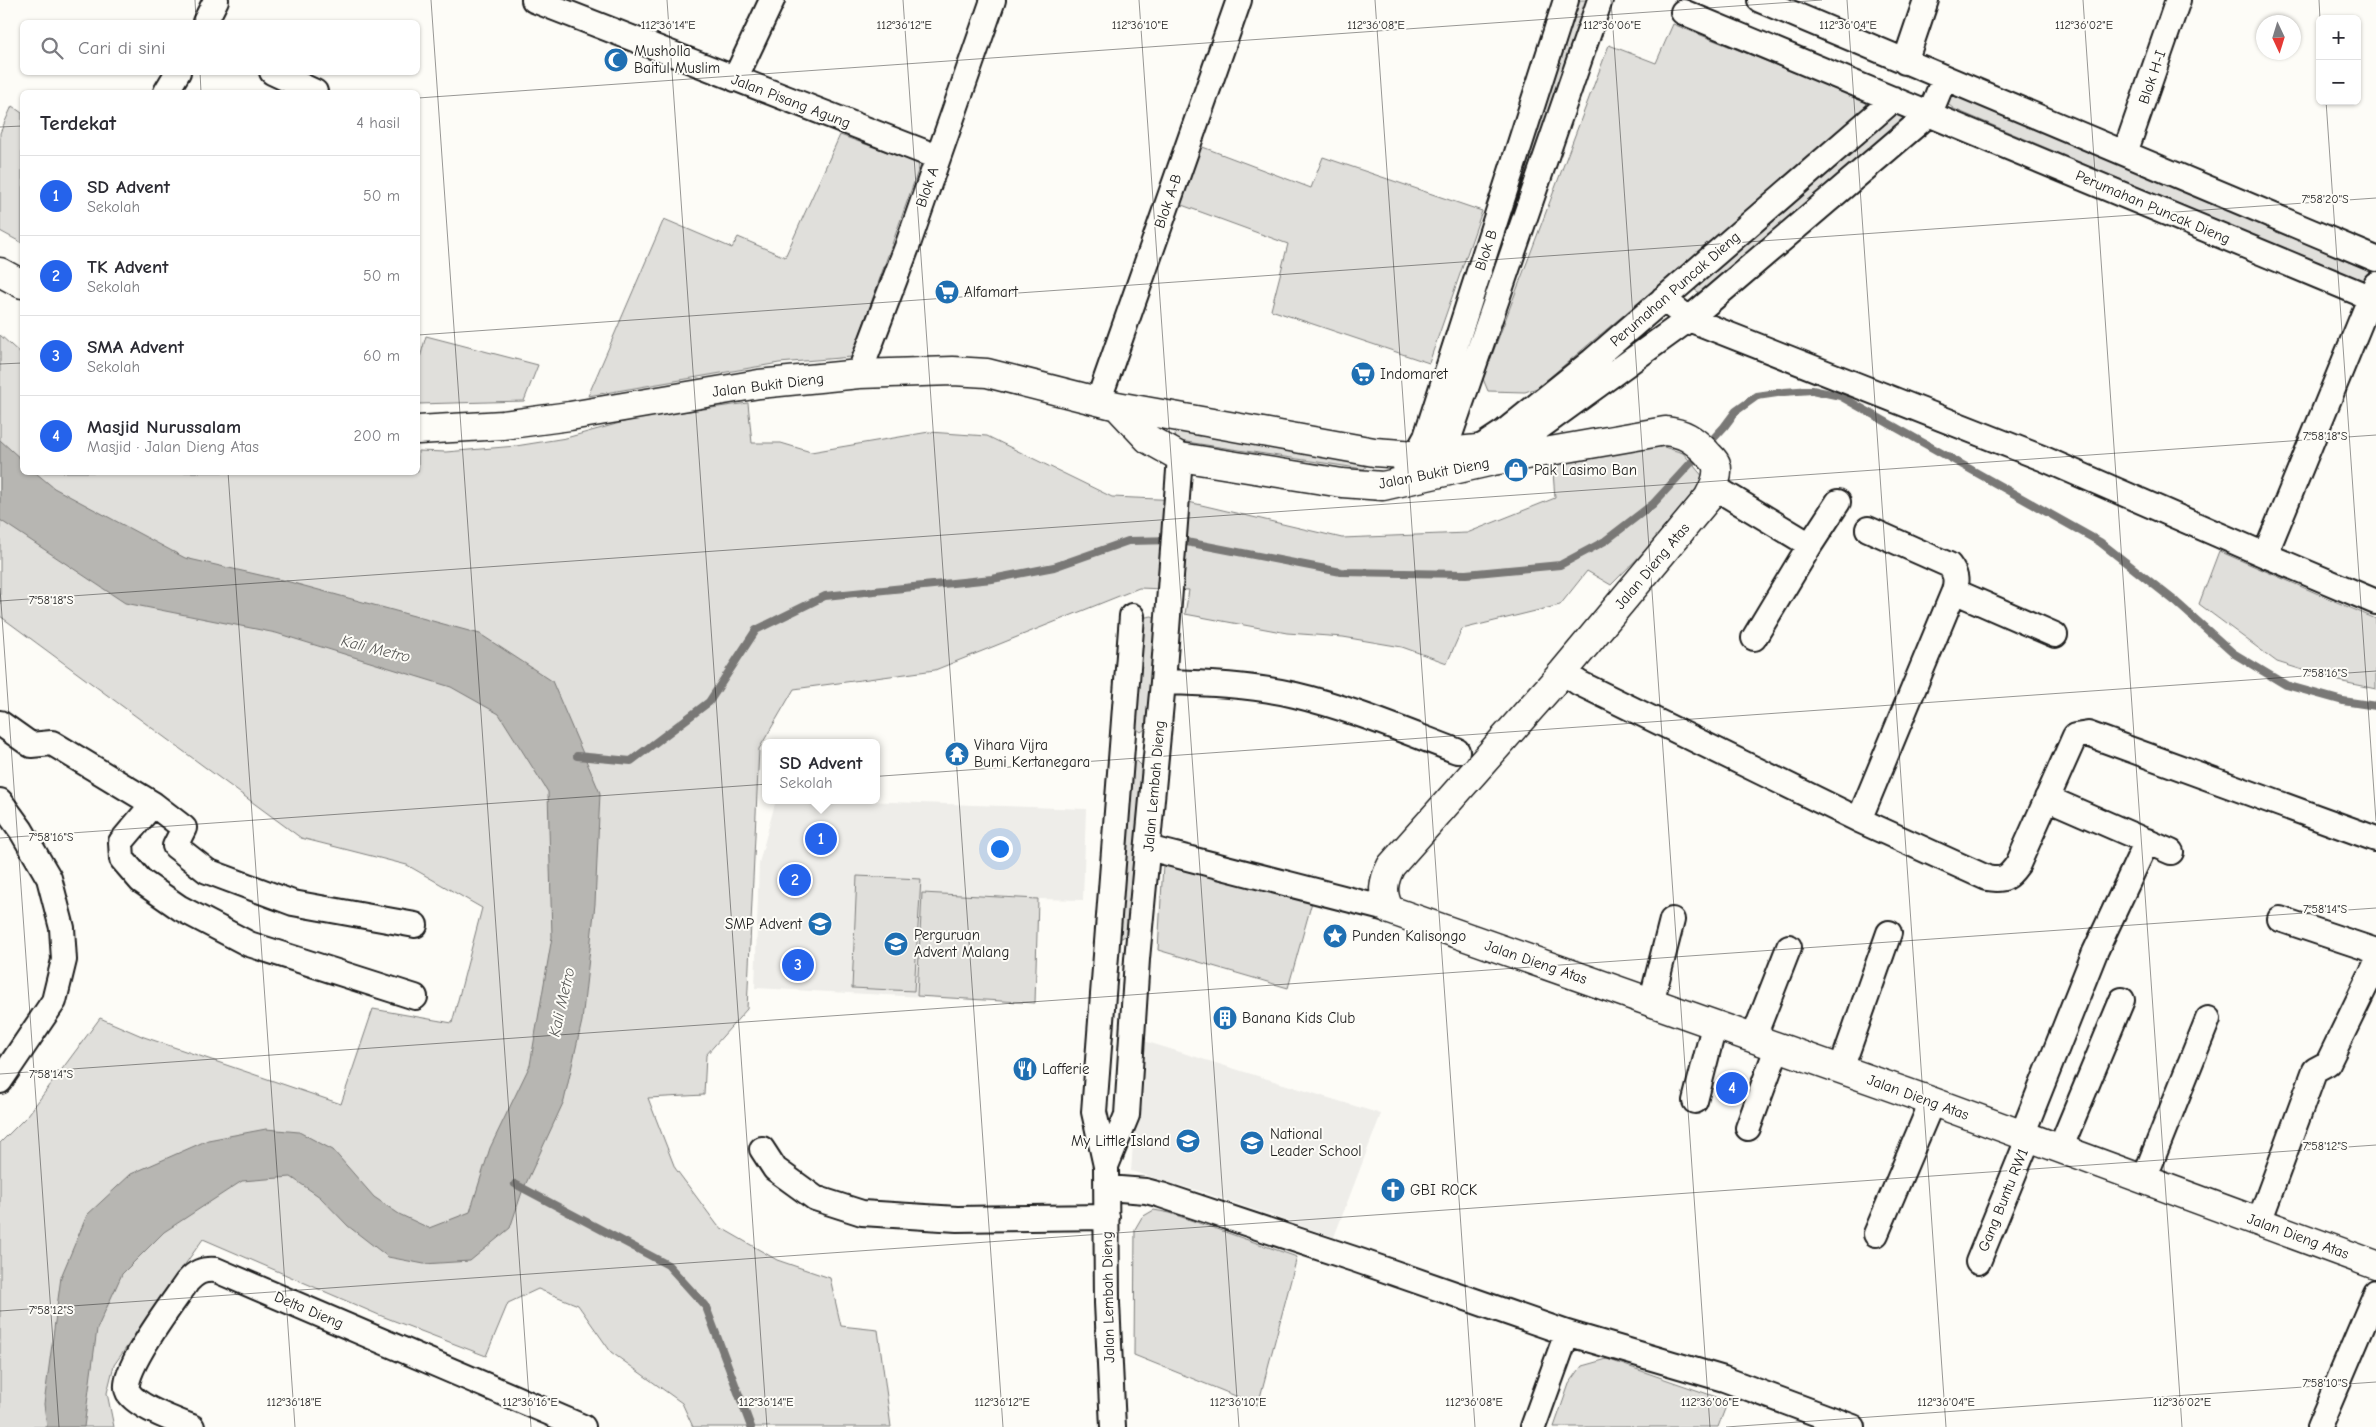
<!DOCTYPE html>
<html lang="id">
<meta charset="utf-8">
<style>
body{margin:0;font-family:"Comic Neue",sans-serif;background:#f7f7f7;color:#2b2b33}
.controls{position:absolute;right:15px;top:15px;display:grid;overflow:hidden;border-radius:8px;box-shadow:0 1px 4px #0004}
.controls button{width:45px;height:45px;display:grid;place-items:center;padding:0;border:0;border-bottom:1px solid #e1e1e2;background:#fff;color:#2b2b33;font:25px sans-serif}
.compass{position:absolute;left:2256px;top:15px;width:45px;height:45px;border-radius:50%;background:#fff;box-shadow:0 1px 4px #0004;rotate:176deg}
.you{position:absolute;left:999px;top:848px;width:18px;height:18px;margin:-12px;border:4px solid #fff;border-radius:50%;background:#1a73e8;box-shadow:0 0 0 8px #1a73e833}
.badge{display:grid;place-items:center;width:32px;height:32px;border-radius:50%;background:#2563eb;color:#fff;font-size:16px;font-weight:700}
.pin{position:absolute;translate:-50% -50%;border:2px solid #fff;box-shadow:0 1px 5px #0006}
.popup{position:absolute;left:762px;top:739px;width:118px;height:65px;box-sizing:border-box;display:grid;place-content:center;border-radius:8px;background:#fff;filter:drop-shadow(0 1px 4px #0005);font-size:16px;white-space:nowrap;color:#7c7c81}
.popup b{font-size:19px;color:#2b2b33}
.popup::after{content:'';position:absolute;left:50%;top:100%;margin-left:-10px;border:10px solid transparent;border-top-color:#fff}
.list{margin:0;padding:0;list-style:none}
h2{display:flex;justify-content:space-between;align-items:center;height:65px;margin:0;padding:0 20px;font-size:21px}
h2 small{font-size:16px;font-weight:400;color:#7c7c81}
.list li{display:grid;grid-template-columns:32px 1fr auto;gap:15px;align-items:center;box-sizing:border-box;height:80px;padding:0 20px;border-top:1px solid #e1e1e2}
.list b{display:block;font-size:19px;white-space:nowrap}
.list p{margin:0;font-size:16px;white-space:nowrap;color:#7c7c81}
.list em{font-size:16px;font-style:normal;color:#7c7c81}
.icon{flex:none;width:28px;height:28px;fill:none;stroke:currentColor;stroke-width:2;stroke-linecap:round;stroke-linejoin:round}
.map{position:relative;flex:none;width:2376px;height:1427px;overflow:hidden}
.search{position:absolute;background:#fff;box-shadow:0 1px 4px #0004;left:20px;top:20px;width:400px;height:55px;display:flex;align-items:center;gap:12px;box-sizing:border-box;padding:0 18px;border-radius:8px;color:#7c7c81;font-size:19px}
.panel{position:absolute;background:#fff;box-shadow:0 1px 4px #0004;left:20px;top:90px;width:400px;height:385px;border-radius:8px}
.map>svg:first-child{display:block}
.built{fill:#eeede9}
.green{fill:#e0dfdb;stroke:#7e7e7c}
.water{fill:#b7b6b2;stroke:#797876}
.lines{fill:none;stroke-linecap:round;stroke-linejoin:round}
.stream{stroke:#797876;stroke-width:8}
.minor-casing{stroke:#1c1c1c;stroke-width:28}
.tertiary-casing{stroke:#1c1c1c;stroke-width:31}
.minor{stroke:#fdfcf7;stroke-width:24}
.tertiary{stroke:#fdfcf7;stroke-width:28}
.ticks{fill:none;stroke:#1c1c1c;stroke-width:1;stroke-opacity:0.45}
.labels{text-anchor:middle;stroke-width:4;stroke-linejoin:round;paint-order:stroke}
.poi-label{font-size:15px;fill:#1c1c1c;stroke:#fdfcf7;text-anchor:start}
.street-label{font-size:15px;fill:#1c1c1c;stroke:#fdfcf7}
.water-label{font-size:16px;font-style:italic;fill:#5a5a58;stroke:#fdfcf7}
.ticks-label{font-size:12px;text-anchor:middle;fill:#1c1c1c;stroke:#fdfcf7;stroke-width:4;stroke-linejoin:round;paint-order:stroke}
</style>
<div class="map">
<svg width="2376" height="1427" viewBox="0 0 2376 1427">
<rect width="100%" height="100%" fill="#fdfcf7"/>
<filter id="ink" filterUnits="userSpaceOnUse"><feTurbulence type="fractalNoise" baseFrequency=".02" numOctaves="2"/><feDisplacementMap in="SourceGraphic" scale="10" xChannelSelector="R" yChannelSelector="G"/><feConvolveMatrix kernelMatrix="1 2 1 2 8 2 1 2 1" color-interpolation-filters="sRGB"/></filter>
<g filter="url(#ink)">
<path class="built" d="M 776,800 L 836,800 L 1086,809 L 1083,900 L 1038,899 L 1035,1003 L 755,988 L 759,863 Z
M 1141,1040 L 1381,1114 L 1334,1237 L 1203,1192 L 1131,1171 Z"/>
<path class="green" d="M 1576,0 L 1587,0 L 1464,364 L 1457,365 Z
M 1673,24 L 1864,100 L 1868,106 L 1866,111 L 1537,388 L 1525,392 L 1488,391 L 1483,379 L 1609,45 L 1656,63 Z
M 1954,94 L 2366,266 L 2369,270 L 2367,278 L 2359,280 L 1954,109 L 1949,105 L 1947,100 Z
M 12,106 L 22,113 L 22,243 L 0,231 L 0,133 Z
M 1902,109 L 1911,116 L 1702,294 L 1695,290 L 1697,283 Z
M 840,135 L 918,163 L 919,168 L 852,357 L 779,363 L 588,396 L 664,219 L 732,248 L 738,237 L 785,257 Z
M 1200,146 L 1311,188 L 1323,157 L 1482,211 L 1429,363 L 1271,310 L 1288,244 L 1179,204 Z
M 0,335 L 22,355 L 22,472 L 418,472 L 418,451 L 446,452 L 516,446 L 566,438 L 638,418 L 748,403 L 752,443 L 781,443 L 811,452 L 929,432 L 987,436 L 1112,497 L 1180,500 L 1342,538 L 1467,533 L 1555,498 L 1552,459 L 1648,442 L 1683,453 L 1704,478 L 1693,502 L 1611,585 L 1587,571 L 1560,605 L 1462,629 L 1447,663 L 1402,647 L 1343,637 L 1287,633 L 1185,614 L 1189,590 L 1139,588 L 935,670 L 794,689 L 759,749 L 747,1009 L 706,1055 L 704,1095 L 648,1098 L 675,1168 L 718,1226 L 777,1260 L 830,1278 L 841,1326 L 878,1330 L 891,1427 L 693,1427 L 682,1403 L 611,1352 L 578,1305 L 538,1289 L 508,1303 L 486,1356 L 379,1315 L 203,1239 L 114,1365 L 107,1393 L 114,1427 L 0,1427 L 0,1143 L 28,1115 L 100,1018 L 144,1037 L 341,1104 L 373,1009 L 452,1023 L 482,908 L 407,865 L 301,838 L 0,616 Z
M 426,336 L 538,365 L 524,401 L 418,404 L 418,365 Z
M 1179,430 L 1368,464 L 1364,469 L 1357,468 L 1180,441 L 1176,438 L 1175,434 Z
M 2219,551 L 2376,619 L 2376,689 L 2338,681 L 2277,662 L 2199,604 Z
M 1152,616 L 1156,618 L 1148,727 L 1141,732 L 1133,726 L 1144,620 L 1146,617 Z
M 1137,761 L 1142,766 L 1128,934 L 1122,938 L 1118,937 L 1132,762 Z
M 1163,865 L 1312,902 L 1288,988 L 1158,950 Z
M 857,876 L 921,879 L 914,991 L 852,988 Z
M 922,893 L 1038,899 L 1035,1003 L 917,996 Z
M 1154,1210 L 1170,1213 L 1297,1257 L 1258,1405 L 1134,1355 L 1135,1229 L 1142,1217 Z
M 1607,1359 L 1728,1401 L 1718,1427 L 1554,1427 L 1569,1384 L 1582,1366 Z"/>
<path class="water" d="M 0,440 L 22,460 L 22,472 L 36,473 L 54,488 L 185,558 L 286,581 L 480,634 L 552,681 L 600,793 L 595,904 L 582,1021 L 564,1101 L 522,1192 L 510,1228 L 470,1261 L 424,1264 L 388,1257 L 348,1226 L 320,1197 L 291,1177 L 242,1181 L 164,1232 L 122,1274 L 97,1329 L 84,1427 L 47,1427 L 44,1404 L 61,1277 L 87,1215 L 131,1174 L 208,1140 L 266,1129 L 299,1132 L 333,1150 L 374,1197 L 399,1214 L 429,1228 L 470,1212 L 490,1148 L 530,1065 L 552,937 L 548,792 L 499,714 L 451,687 L 276,633 L 125,603 L 0,520 Z"/>
<g class="lines">
<path class="stream" d="M 577,756 L 631,761 L 709,702 L 756,630 L 825,596 L 992,579 L 1054,567 L 1128,541 L 1176,540 L 1341,572 L 1466,574 L 1560,565 L 1605,541 L 1653,504 L 1724,427 L 1736,411 L 1757,396 L 1784,392 L 1812,390 L 1840,396 L 2100,542 L 2176,602 L 2233,653 L 2286,685 L 2343,701 L 2376,706
M 515,1184 L 668,1265 L 706,1307 L 751,1427"/>
<defs>
<path id="minor" d="M 534,0 L 937,157
M 1760,0 L 2376,259
M 1683,12 L 2376,300
M 205,22 L 216,0
M 1905,62 L 1926,0
M 272,72 L 315,92
M 735,79 L 772,0
M 166,92 L 178,72
M 2125,153 L 2178,0
M 2376,284 L 2265,555 L 2376,602
M 1663,299 L 1689,319 L 2042,458 L 2265,555
M 859,374 L 907,247 L 993,0
M 1098,402 L 1239,0
M 1469,455 L 1504,432 L 1592,361 L 1894,99
M 1493,461 L 1689,319 L 1930,113 L 1944,79
M 1431,464 L 1444,452 L 1600,0
M 1405,466 L 1416,455 L 1426,437 L 1566,0
M 1714,487 L 1810,545 L 1754,638
M 1868,529 L 1949,565 C 1956,574 1957,580 1954,591
M 1810,545 L 1838,502
M 1563,672 L 1579,683 L 1859,820 L 1987,878 C 2004,881 2008,878 2018,864 L 2075,736 L 2088,734 L 2376,839
M 1163,682 C 1207,683 1251,685 1295,695 C 1350,708 1404,731 1457,751
M 0,723 L 31,745 L 52,743 L 153,804 L 184,828 L 175,846 L 207,871 L 293,903 L 415,925
M 2047,798 L 2171,852
M 0,801 L 21,830 L 49,878 L 62,928 L 64,960 L 54,1001 L 0,1081
M 153,804 L 121,842 L 122,859 L 141,881 L 180,908 L 249,944 L 415,997
M 1859,820 L 1954,591 L 2055,635
M 1148,848 L 1390,910
M 2280,919 L 2376,951
M 1651,1003 L 1672,920
M 1753,1039 L 1789,947
M 1841,1069 L 1889,933
M 1695,1101 L 1714,1026
M 1748,1128 L 1777,1048
M 2022,1135 L 2095,952 L 2147,841
M 762,1149 L 775,1169 L 815,1198 L 862,1213 L 957,1219 L 1107,1217
M 2060,1149 L 2122,1000
M 1106,1166 L 1127,1115 L 1137,959 L 1163,682 L 1180,457
M 2144,1179 L 2208,1019
M 1107,1188 L 1146,1191 L 1161,1195 L 1357,1260 L 1567,1333 L 1724,1379 L 1853,1427
M 2259,1222 L 2315,1070 L 2328,1063 L 2376,964
M 1876,1234 L 1932,1102
M 1978,1262 L 2029,1137
M 192,1427 C 176,1421 137,1407 128,1392 C 118,1374 175,1300 187,1282 C 196,1272 202,1269 216,1270 L 583,1427
M 1113,1427 L 1107,1303 L 1106,1166 L 1094,1112 L 1132,616
M 1533,1427 L 1567,1333
M 2319,1427 L 2376,1293"/>
<path id="tertiary" d="M 0,272 L 22,284
M 1117,406 L 1148,439 L 1180,457 L 1342,483 L 1383,486 L 1493,461 L 1665,431 C 1684,433 1693,439 1706,452 C 1709,456 1715,460 1716,464 C 1720,475 1713,489 1708,498 L 1563,672 L 1391,866 C 1383,881 1381,894 1390,910 L 1928,1100 L 2376,1265
M 418,430 L 503,425 L 570,416 L 759,384 L 859,374 L 953,371 L 987,373 L 1117,406 L 1374,452 L 1416,455 L 1488,448"/>
</defs>
<use href="#minor" class="minor-casing"/>
<use href="#tertiary" class="tertiary-casing"/>
<use href="#minor" class="minor"/>
<use href="#tertiary" class="tertiary"/>
</g>
</g>
<path class="ticks" d="M 195,0 L 196,22M 431,0 L 531,1427M 667,0 L 767,1427M 903,0 L 1003,1427M 1139,0 L 1239,1427M 1375,0 L 1475,1427M 1611,0 L 1710,1427M 1847,0 L 1946,1427M 2083,0 L 2182,1427M 2319,0 L 2320,19M 200,72 L 201,92M 418,98 L 1822,0M 2326,101 L 2376,821M 0,127 L 22,126M 418,335 L 2376,198M 0,364 L 22,363M 228,472 L 295,1427M 0,588 L 59,1427M 0,601 L 2376,435M 0,838 L 2376,671M 0,1074 L 2376,908M 0,1311 L 2376,1145M 1726,1427 L 2376,1382"/>
<defs>
<symbol id="mosque-disc" viewBox="-11 -11 22 22"><circle r="9.5" fill="#1f6fb2" stroke="#fdfcf7"/><path d="M3.5-4.9A6 6 0 1 0 3.5 4.9A5 5 0 1 1 3.5-4.9Z" fill="#fff"/></symbol>
<symbol id="supermarket-disc" viewBox="-11 -11 22 22"><circle r="9.5" fill="#1f6fb2" stroke="#fdfcf7"/><path d="M-6-5.5h2.5l.6 2H6L4.5 2H-2.5L-4.4-4H-6ZM-1.5 3.2a1.3 1.3 0 1 0 .1 0ZM3 3.2a1.3 1.3 0 1 0 .1 0Z" fill="#fff"/></symbol>
<symbol id="shop-disc" viewBox="-11 -11 22 22"><circle r="9.5" fill="#1f6fb2" stroke="#fdfcf7"/><path d="M-5-2.5h2.3a2.7 3.5 0 0 1 5.4 0H5L5.5 6h-11ZM-1.5-2.5h3a1.5 2.3 0 0 0-3 0Z" fill="#fff"/></symbol>
<symbol id="temple-disc" viewBox="-11 -11 22 22"><circle r="9.5" fill="#1f6fb2" stroke="#fdfcf7"/><path d="M0-6L5-2H3V0L6.5 2.5H4V6H1.5V3h-3V6H-4V2.5H-6.5L-3 0V-2H-5Z" fill="#fff"/></symbol>
<symbol id="school-disc" viewBox="-11 -11 22 22"><circle r="9.5" fill="#1f6fb2" stroke="#fdfcf7"/><path d="M0-5L7-2L0 1L-7-2ZM-4 1L0 2.5L4 1V4Q0 6-4 4Z" fill="#fff"/></symbol>
<symbol id="sight-disc" viewBox="-11 -11 22 22"><circle r="9.5" fill="#1f6fb2" stroke="#fdfcf7"/><path d="M0-6L1.8-2.2L6-1.7L2.9 1.2L3.7 5.4L0 3.3L-3.7 5.4L-2.9 1.2L-6-1.7L-1.8-2.2Z" fill="#fff"/></symbol>
<symbol id="building-disc" viewBox="-11 -11 22 22"><circle r="9.5" fill="#1f6fb2" stroke="#fdfcf7"/><path d="M-4-6H4V6H1V3H-1V6H-4ZM-2.5-4.3h1.7v1.8h-1.7ZM.8-4.3h1.7v1.8H.8ZM-2.5-1h1.7V.8h-1.7ZM.8-1h1.7V.8H.8Z" fill="#fff"/></symbol>
<symbol id="restaurant-disc" viewBox="-11 -11 22 22"><circle r="9.5" fill="#1f6fb2" stroke="#fdfcf7"/><path d="M-5-6h1v4h1v-4h1v4h1v-4h1v5L-1.5 .5V6h-2V.5L-5-1ZM5-6V6H3V1.5H1.5Q1.5-4 5-6Z" fill="#fff"/></symbol>
<symbol id="church-disc" viewBox="-11 -11 22 22"><circle r="9.5" fill="#1f6fb2" stroke="#fdfcf7"/><path d="M-1.2-6h2.4v3.5h3.3v2.4h-3.3V6h-2.4V-.1h-3.3v-2.4h3.3Z" fill="#fff"/></symbol>
</defs>
<g fill-rule="evenodd">
<use href="#mosque-disc" x="602" y="46" width="28" height="28"/>
<use href="#supermarket-disc" x="933" y="278" width="28" height="28"/>
<use href="#supermarket-disc" x="1349" y="360" width="28" height="28"/>
<use href="#shop-disc" x="1502" y="456" width="28" height="28"/>
<use href="#temple-disc" x="943" y="740" width="28" height="28"/>
<use href="#school-disc" x="806" y="910" width="28" height="28"/>
<use href="#sight-disc" x="1321" y="922" width="28" height="28"/>
<use href="#school-disc" x="882" y="930" width="28" height="28"/>
<use href="#building-disc" x="1211" y="1004" width="28" height="28"/>
<use href="#restaurant-disc" x="1011" y="1055" width="28" height="28"/>
<use href="#school-disc" x="1174" y="1127" width="28" height="28"/>
<use href="#school-disc" x="1238" y="1129" width="28" height="28"/>
<use href="#church-disc" x="1379" y="1176" width="28" height="28"/>
</g>
<g class="labels">
<g class="poi-label">
<text x="634" y="56">Musholla<tspan x="634" dy="17">Baitul Muslim</tspan></text>
<text x="964" y="297">Alfamart</text>
<text x="1380" y="379">Indomaret</text>
<text x="1534" y="475">Pak Lasimo Ban</text>
<text x="974" y="750">Vihara Vijra<tspan x="974" dy="17">Bumi Kertanegara</tspan></text>
<text x="802" y="929" text-anchor="end">SMP Advent</text>
<text x="914" y="940">Perguruan<tspan x="914" dy="17">Advent Malang</tspan></text>
<text x="1352" y="941">Punden Kalisongo</text>
<text x="1242" y="1023">Banana Kids Club</text>
<text x="1042" y="1074">Lafferie</text>
<text x="1270" y="1139">National<tspan x="1270" dy="17">Leader School</tspan></text>
<text x="1170" y="1146" text-anchor="end">My Little Island</text>
<text x="1410" y="1195">GBI ROCK</text>
</g>
<g class="street-label">
<text transform="translate(2152 77) rotate(-71)" y="5">Blok H-I</text>
<text transform="translate(791 101) rotate(21)" y="5">Jalan Pisang Agung</text>
<text transform="translate(927 187) rotate(-71)" y="5">Blok A</text>
<text transform="translate(1168 201) rotate(-71)" y="5">Blok A-B</text>
<text transform="translate(2153 207) rotate(23)" y="5">Perumahan Puncak Dieng</text>
<text transform="translate(1486 250) rotate(-72)" y="5">Blok B</text>
<text transform="translate(1675 289) rotate(-41)" y="5">Perumahan Puncak Dieng</text>
<text transform="translate(768 385) rotate(-7)" y="5">Jalan Bukit Dieng</text>
<text transform="translate(1434 473) rotate(-11)" y="5">Jalan Bukit Dieng</text>
<text transform="translate(1652 566) rotate(-50)" y="5">Jalan Dieng Atas</text>
<text transform="translate(1154 786) rotate(-85)" y="5">Jalan Lembah Dieng</text>
<text transform="translate(1536 962) rotate(19)" y="5">Jalan Dieng Atas</text>
<text transform="translate(1918 1097) rotate(20)" y="5">Jalan Dieng Atas</text>
<text transform="translate(2003 1200) rotate(-68)" y="5">Gang Buntu RW1</text>
<text transform="translate(2298 1236) rotate(20)" y="5">Jalan Dieng Atas</text>
<text transform="translate(1108 1297) rotate(-91)" y="5">Jalan Lembah Dieng</text>
<text transform="translate(309 1310) rotate(23)" y="5">Delta Dieng</text>
</g>
<g class="water-label">
<text transform="translate(376 648) rotate(14)" y="6">Kali Metro</text>
<text transform="translate(561 1002) rotate(-77)" y="6">Kali Metro</text>
</g>
</g>
<g class="ticks-label">
<text x="668" y="29">112°36'14"E</text>
<text x="904" y="29">112°36'12"E</text>
<text x="1140" y="29">112°36'10"E</text>
<text x="1376" y="29">112°36'08"E</text>
<text x="1612" y="29">112°36'06"E</text>
<text x="1848" y="29">112°36'04"E</text>
<text x="2084" y="29">112°36'02"E</text>
<text x="2325" y="203">7°58'20"S</text>
<text x="2325" y="440">7°58'18"S</text>
<text x="51" y="604">7°58'18"S</text>
<text x="2325" y="677">7°58'16"S</text>
<text x="51" y="841">7°58'16"S</text>
<text x="2325" y="913">7°58'14"S</text>
<text x="51" y="1078">7°58'14"S</text>
<text x="2325" y="1150">7°58'12"S</text>
<text x="51" y="1314">7°58'12"S</text>
<text x="2325" y="1387">7°58'10"S</text>
<text x="294" y="1406">112°36'18"E</text>
<text x="530" y="1406">112°36'16"E</text>
<text x="766" y="1406">112°36'14"E</text>
<text x="1002" y="1406">112°36'12"E</text>
<text x="1238" y="1406">112°36'10"E</text>
<text x="1474" y="1406">112°36'08"E</text>
<text x="1710" y="1406">112°36'06"E</text>
<text x="1946" y="1406">112°36'04"E</text>
<text x="2182" y="1406">112°36'02"E</text>
</g>
</svg>
<div class="controls">
<button>+</button>
<button>−</button>
</div>
<svg class="compass" viewBox="-18 -18 36 36"><path d="M0-13l5 13h-10z" fill="#e53935"/><path d="M0 13l5-13h-10z" fill="#7c7c81"/></svg>
<div class="you"></div>
<div class="pin badge" style="left:821px;top:839px">1</div>
<div class="popup"><b>SD Advent</b>Sekolah</div>
<div class="pin badge" style="left:795px;top:880px">2</div>
<div class="pin badge" style="left:798px;top:965px">3</div>
<div class="pin badge" style="left:1732px;top:1088px">4</div>
<div class="search"><svg class="icon" aria-label="search" viewBox="0 0 24 24"><circle cx="10" cy="10" r="6"/><path d="M15 15l6 6"/></svg>Cari di sini</div>
<section class="panel">
<h2>Terdekat<small>4 hasil</small></h2>
<ul class="list">
<li><span class="badge">1</span><div><b>SD Advent</b><p>Sekolah</p></div><em>50 m</em></li>
<li><span class="badge">2</span><div><b>TK Advent</b><p>Sekolah</p></div><em>50 m</em></li>
<li><span class="badge">3</span><div><b>SMA Advent</b><p>Sekolah</p></div><em>60 m</em></li>
<li><span class="badge">4</span><div><b>Masjid Nurussalam</b><p>Masjid · Jalan Dieng Atas</p></div><em>200 m</em></li>
</ul>
</section>
</div>
